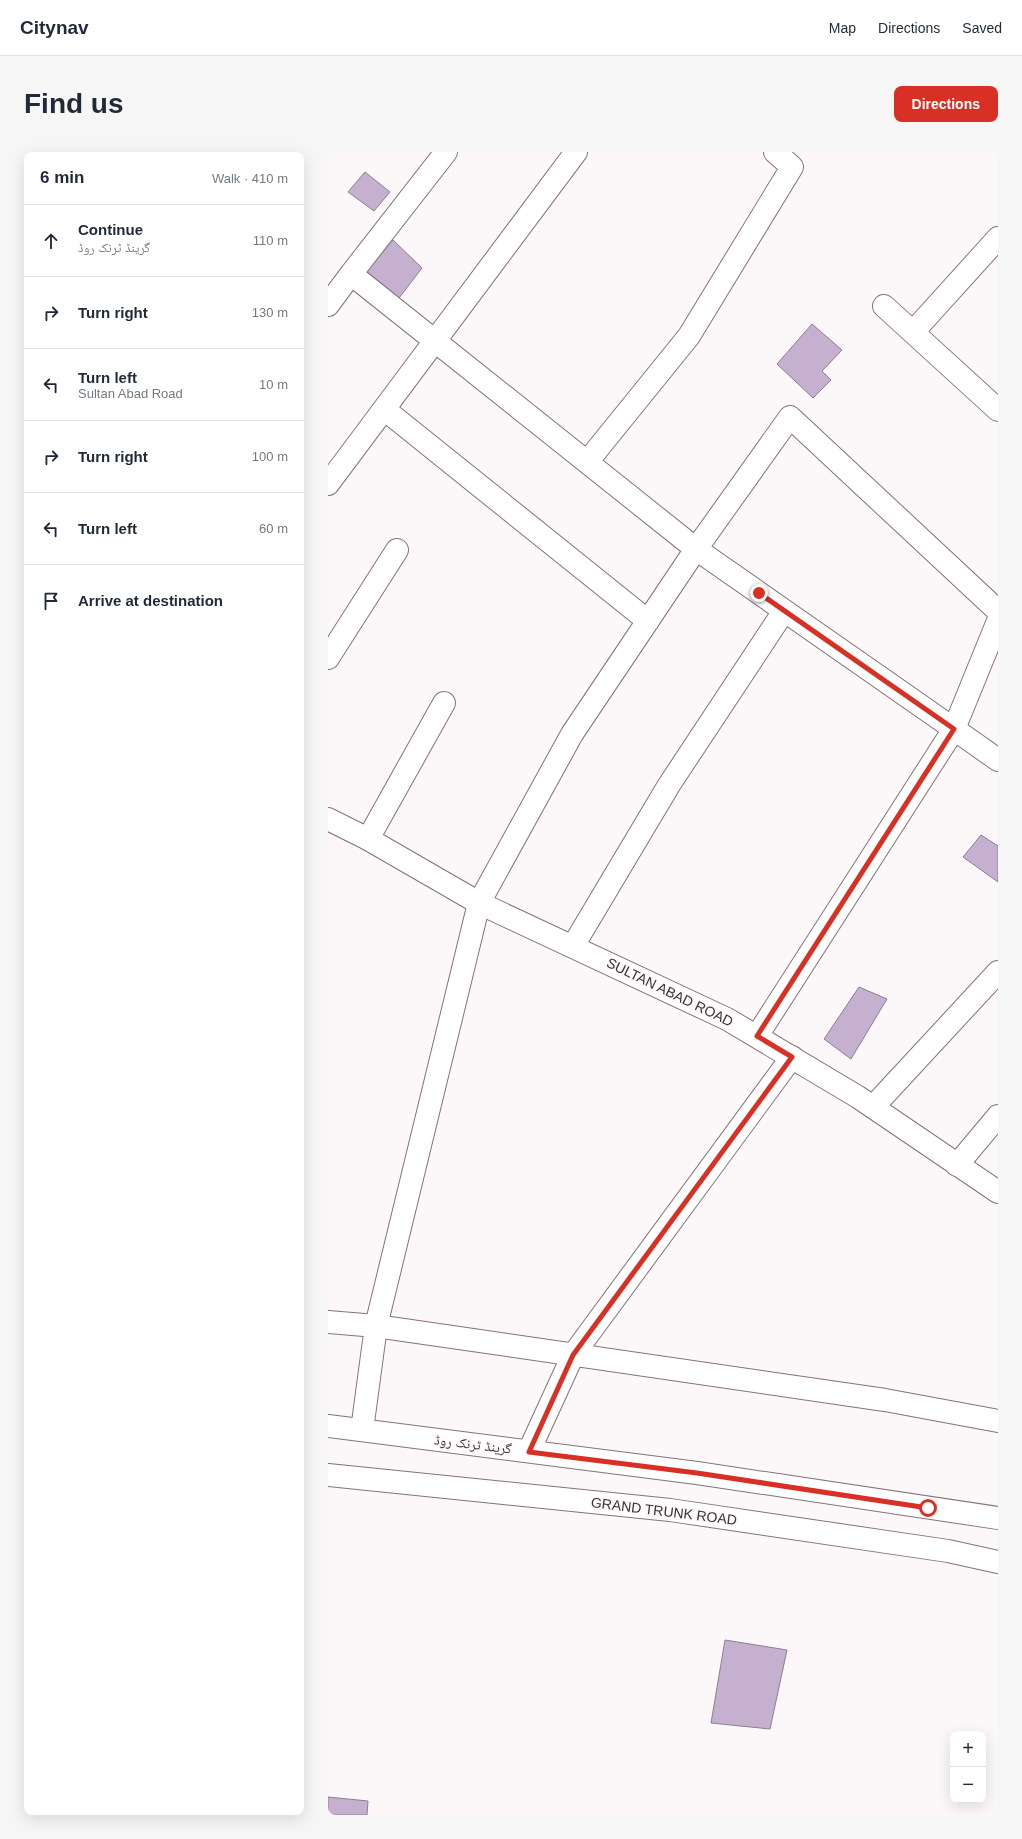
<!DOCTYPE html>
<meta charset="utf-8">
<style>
body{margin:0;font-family:Helvetica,"Noto Naskh Arabic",sans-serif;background:#f6f6f7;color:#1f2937}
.controls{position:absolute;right:12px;bottom:12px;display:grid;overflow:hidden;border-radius:8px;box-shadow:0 4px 16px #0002}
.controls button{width:36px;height:36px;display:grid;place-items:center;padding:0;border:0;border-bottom:1px solid #e0e1e3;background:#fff;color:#1f2937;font:20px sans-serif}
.stop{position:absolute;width:12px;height:12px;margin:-9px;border:3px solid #d93025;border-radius:50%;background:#fff}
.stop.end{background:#d93025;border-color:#fff;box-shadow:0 1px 4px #0008}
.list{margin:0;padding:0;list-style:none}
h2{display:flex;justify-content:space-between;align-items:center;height:52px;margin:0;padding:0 16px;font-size:17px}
h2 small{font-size:13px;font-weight:400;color:#747a83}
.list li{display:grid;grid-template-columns:26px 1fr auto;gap:12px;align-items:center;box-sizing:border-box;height:72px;padding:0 16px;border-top:1px solid #e0e1e3}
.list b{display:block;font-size:15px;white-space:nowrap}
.list p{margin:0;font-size:13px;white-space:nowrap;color:#747a83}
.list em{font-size:13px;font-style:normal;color:#747a83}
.icon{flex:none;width:22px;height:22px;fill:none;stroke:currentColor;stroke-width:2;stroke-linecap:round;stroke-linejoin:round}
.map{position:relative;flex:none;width:670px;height:1663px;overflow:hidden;border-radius:8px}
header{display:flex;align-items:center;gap:24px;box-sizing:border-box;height:56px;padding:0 20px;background:#fff;border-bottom:1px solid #e0e1e3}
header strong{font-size:19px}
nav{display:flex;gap:22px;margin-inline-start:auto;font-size:14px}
.intro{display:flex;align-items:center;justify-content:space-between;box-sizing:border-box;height:96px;padding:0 24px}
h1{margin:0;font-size:28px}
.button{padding:10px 18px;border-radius:8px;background:#d93025;color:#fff;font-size:14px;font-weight:700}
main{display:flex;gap:24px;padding:0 24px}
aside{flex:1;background:#fff;border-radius:8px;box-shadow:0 4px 16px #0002}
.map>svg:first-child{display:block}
.building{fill:#c5b0d0;stroke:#8b7f91}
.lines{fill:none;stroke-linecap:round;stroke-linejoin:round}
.street-casing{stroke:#86717b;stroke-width:24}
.secondary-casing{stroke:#86717b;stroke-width:24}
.primary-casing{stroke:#86717b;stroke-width:24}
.street{stroke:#fff;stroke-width:22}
.secondary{stroke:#fff;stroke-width:22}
.primary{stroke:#fff;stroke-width:22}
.route{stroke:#d93025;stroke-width:5}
.labels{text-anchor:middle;stroke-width:3.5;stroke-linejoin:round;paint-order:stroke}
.street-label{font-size:14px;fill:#3c3236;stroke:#fcf7f9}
</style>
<header>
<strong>Citynav</strong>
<nav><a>Map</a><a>Directions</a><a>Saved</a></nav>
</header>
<div class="intro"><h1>Find us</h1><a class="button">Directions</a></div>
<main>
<aside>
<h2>6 min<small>Walk · 410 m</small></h2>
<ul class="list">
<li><svg class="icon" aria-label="ahead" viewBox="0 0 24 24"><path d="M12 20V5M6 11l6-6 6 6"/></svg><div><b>Continue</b><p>گرینڈ ٹرنک روڈ</p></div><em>110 m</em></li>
<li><svg class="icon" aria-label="right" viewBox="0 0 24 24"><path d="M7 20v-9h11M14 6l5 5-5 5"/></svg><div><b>Turn right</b></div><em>130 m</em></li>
<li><svg class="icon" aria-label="left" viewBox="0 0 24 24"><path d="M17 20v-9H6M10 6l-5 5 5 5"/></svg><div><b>Turn left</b><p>Sultan Abad Road</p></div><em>10 m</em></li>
<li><svg class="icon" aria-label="right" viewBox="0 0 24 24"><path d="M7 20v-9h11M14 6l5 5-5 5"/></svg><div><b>Turn right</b></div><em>100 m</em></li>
<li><svg class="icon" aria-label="left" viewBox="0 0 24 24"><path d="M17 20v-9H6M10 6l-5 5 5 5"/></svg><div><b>Turn left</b></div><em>60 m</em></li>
<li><svg class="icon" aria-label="arrive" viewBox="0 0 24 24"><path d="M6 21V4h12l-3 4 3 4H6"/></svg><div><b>Arrive at destination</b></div></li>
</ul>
</aside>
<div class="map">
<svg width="670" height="1663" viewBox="0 0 670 1663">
<rect width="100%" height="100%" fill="#fcf7f9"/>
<path class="building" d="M 37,20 L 62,40 L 46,59 L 20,40 Z
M 65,88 L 94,116 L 68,150 L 37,120 Z
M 484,172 L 514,198 L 494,219 L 503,228 L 485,246 L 449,212 Z
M 653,683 L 670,694 L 670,730 L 635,705 Z
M 531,835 L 559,847 L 523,907 L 496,887 Z
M 397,1488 L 459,1498 L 442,1577 L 383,1571 Z
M 0,1645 L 40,1649 L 39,1663 L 0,1663 Z"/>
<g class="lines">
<defs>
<path id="street" d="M 118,0 L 23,122 L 368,397 L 626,577 L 670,469
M 0,153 L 23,122
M 556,154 L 670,258
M 585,180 L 670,86
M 56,257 L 320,469
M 259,310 L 361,184 L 464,15 L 447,0
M 0,332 L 248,0
M 0,506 L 69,398
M 40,687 L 116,551
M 245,794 L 341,633 L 456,459
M 429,884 L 626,577 L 670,608
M 545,955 L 670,820
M 629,1013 L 670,964
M 0,1170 L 48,1174 L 557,1248 L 670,1269
M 34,1278 L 48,1174 L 151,751 L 244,582 L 368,397 L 462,265 L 670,459
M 201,1299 L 245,1203 L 464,905"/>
<path id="secondary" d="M 0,667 L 40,687 L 151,751 L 399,867 L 530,945 L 670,1040"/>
<path id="primary" d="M 0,1274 L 369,1321 L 670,1366
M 0,1323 L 342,1358 L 620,1399 L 670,1410"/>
</defs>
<use href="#street" class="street-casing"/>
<use href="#secondary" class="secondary-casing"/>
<use href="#primary" class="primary-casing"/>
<use href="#street" class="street"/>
<use href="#secondary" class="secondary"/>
<use href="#primary" class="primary"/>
</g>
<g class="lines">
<path class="route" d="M 431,441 L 626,577 L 429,884 L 464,905 L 245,1203 L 201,1300 L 369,1321 L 600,1356"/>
</g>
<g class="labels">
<g class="street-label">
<text transform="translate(342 840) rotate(26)" y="5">SULTAN ABAD ROAD</text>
<text transform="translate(145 1292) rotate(7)" y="5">گرینڈ ٹرنک روڈ</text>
<text transform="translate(336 1359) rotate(7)" y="5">GRAND TRUNK ROAD</text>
</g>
</g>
</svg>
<div class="controls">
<button>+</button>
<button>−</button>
</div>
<div class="stop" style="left:600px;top:1356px"></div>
<div class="stop end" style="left:431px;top:441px"></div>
</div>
</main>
